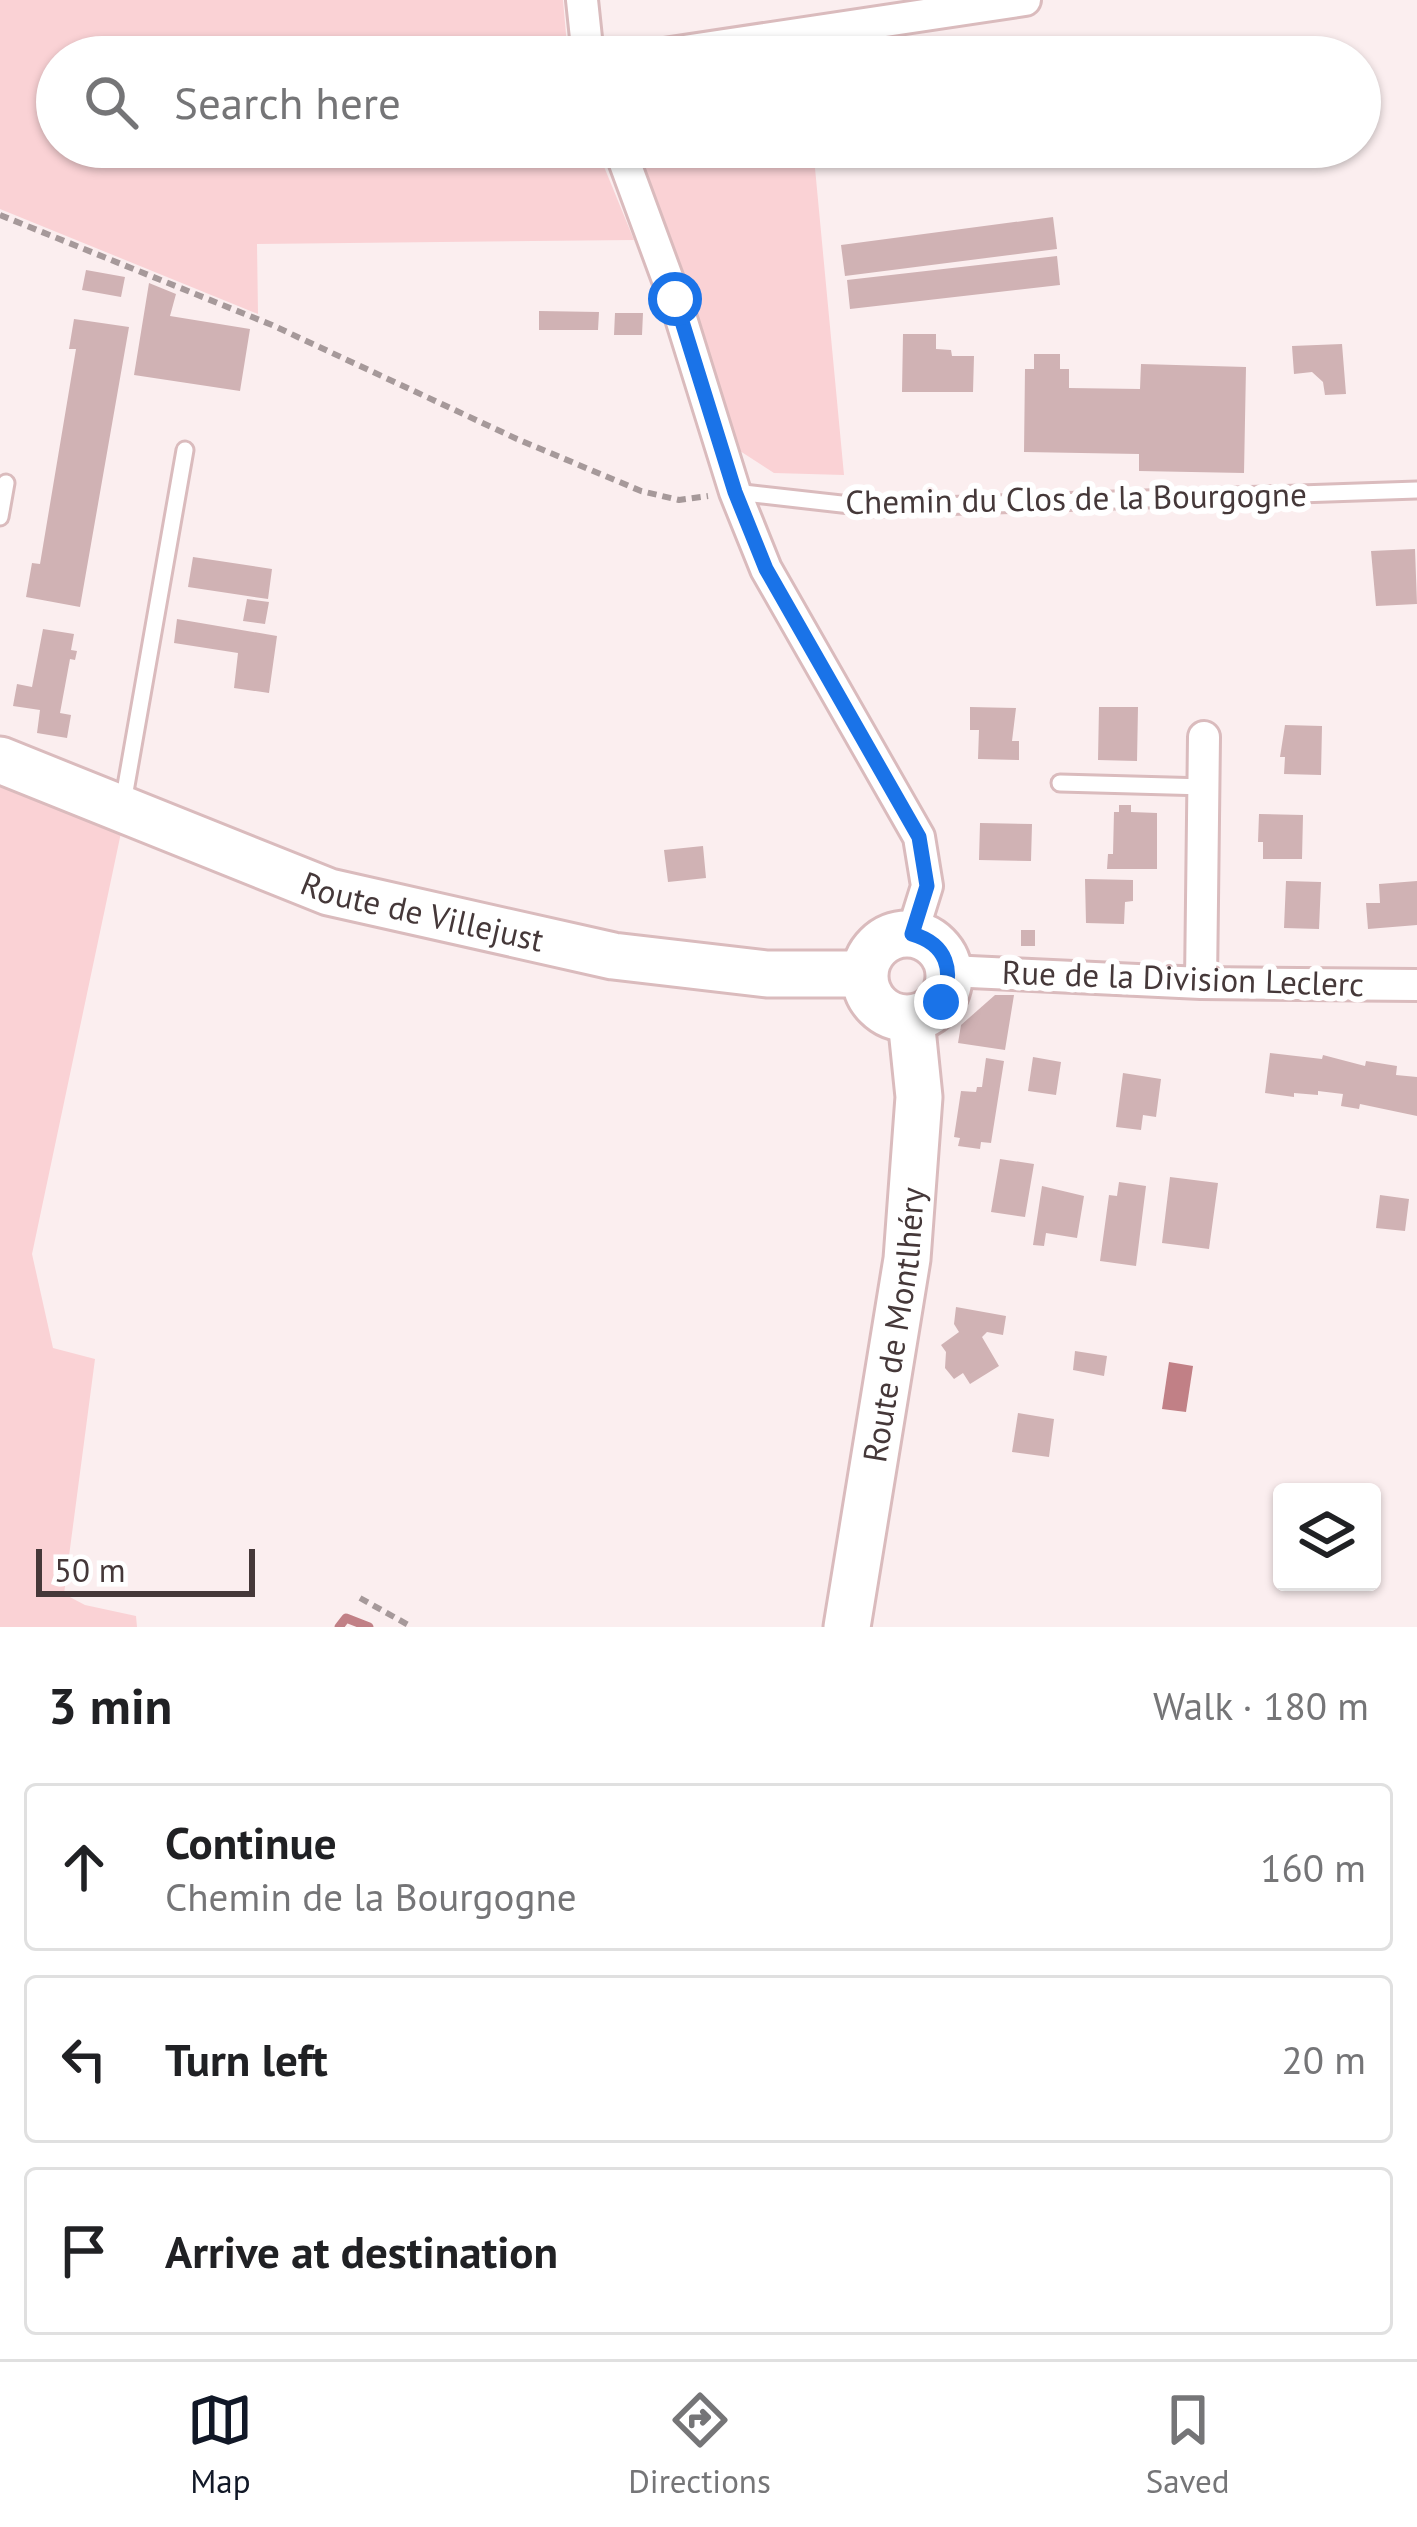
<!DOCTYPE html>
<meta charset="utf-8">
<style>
body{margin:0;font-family:"PT Sans",sans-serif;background:#f6f6f6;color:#202124}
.controls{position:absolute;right:36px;bottom:36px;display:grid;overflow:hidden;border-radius:12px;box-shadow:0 3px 9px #0004}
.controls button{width:108px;height:108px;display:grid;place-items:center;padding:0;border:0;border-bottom:3px solid #e0e0e0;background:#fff;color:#202124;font:60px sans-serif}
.scale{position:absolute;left:36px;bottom:30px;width:219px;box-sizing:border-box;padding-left:12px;border:6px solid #453839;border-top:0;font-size:33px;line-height:42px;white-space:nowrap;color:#453839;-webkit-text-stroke:9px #fff;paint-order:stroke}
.stop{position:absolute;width:36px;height:36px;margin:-27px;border:9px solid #1a73e8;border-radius:50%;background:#fff}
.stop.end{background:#1a73e8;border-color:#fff;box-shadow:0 3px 12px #0008}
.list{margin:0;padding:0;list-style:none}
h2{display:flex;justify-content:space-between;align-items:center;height:156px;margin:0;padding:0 48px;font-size:51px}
h2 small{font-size:39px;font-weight:400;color:#757577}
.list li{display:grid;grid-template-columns:78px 1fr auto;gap:36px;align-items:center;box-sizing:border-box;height:168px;margin:0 24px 24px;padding:0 24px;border:3px solid #e0e0e0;border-radius:12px}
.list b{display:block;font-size:45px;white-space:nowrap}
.list p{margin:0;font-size:39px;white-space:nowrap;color:#757577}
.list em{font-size:39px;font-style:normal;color:#757577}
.icon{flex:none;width:66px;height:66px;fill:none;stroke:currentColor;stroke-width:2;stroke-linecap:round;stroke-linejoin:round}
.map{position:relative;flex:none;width:1417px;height:1627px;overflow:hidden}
.search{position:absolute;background:#fff;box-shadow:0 3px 9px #0004;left:36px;right:36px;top:36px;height:132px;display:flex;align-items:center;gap:30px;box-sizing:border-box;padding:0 42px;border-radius:66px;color:#757577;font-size:45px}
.sheet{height:732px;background:#fff}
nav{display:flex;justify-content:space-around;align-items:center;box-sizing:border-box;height:168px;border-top:3px solid #e0e0e0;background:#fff;font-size:33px;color:#757577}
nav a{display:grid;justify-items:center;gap:6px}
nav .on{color:#111827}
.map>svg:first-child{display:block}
.green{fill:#fad2d5}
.water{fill:#c18086}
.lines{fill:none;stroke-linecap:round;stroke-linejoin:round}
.stream{stroke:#c18086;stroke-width:9}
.building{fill:#d0b2b4}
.lane-casing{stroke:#dabbbd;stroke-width:21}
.street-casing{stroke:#dabbbd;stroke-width:36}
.secondary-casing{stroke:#dabbbd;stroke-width:51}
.path{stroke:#a6999a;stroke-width:6;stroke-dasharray:9 6;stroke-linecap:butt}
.lane{stroke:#fff;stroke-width:15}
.street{stroke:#fff;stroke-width:30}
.secondary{stroke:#fff;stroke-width:45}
.route{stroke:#1a73e8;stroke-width:15}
.labels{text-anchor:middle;stroke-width:12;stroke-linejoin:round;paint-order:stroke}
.street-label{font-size:33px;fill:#453839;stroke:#fff}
</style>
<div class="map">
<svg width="1417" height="1627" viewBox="0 0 1417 1627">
<rect width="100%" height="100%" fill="#fbeeef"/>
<path class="green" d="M 0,0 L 563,0 L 568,57 L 57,57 L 57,147 L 596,147 L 634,240 L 257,244 L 258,314 L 0,209 Z
M 633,147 L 813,147 L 844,475 L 774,473 L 740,451 L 672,241 Z
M 0,779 L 122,828 L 32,1254 L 53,1348 L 95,1359 L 64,1594 L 85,1605 L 136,1616 L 137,1627 L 0,1627 Z"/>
<path class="water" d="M 1169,1362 L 1193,1366 L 1186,1412 L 1162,1409 Z"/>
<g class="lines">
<path class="stream" d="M 339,1627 L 346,1618 L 369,1627"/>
</g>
<path class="building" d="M 1053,217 L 1057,249 L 845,276 L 841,245 Z
M 1057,256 L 1060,285 L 850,309 L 847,280 Z
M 86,270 L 125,277 L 121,297 L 82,290 Z
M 149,283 L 176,294 L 170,316 L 250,329 L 240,391 L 134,375 Z
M 539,311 L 599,312 L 598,330 L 539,330 Z
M 615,313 L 643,313 L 642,335 L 614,335 Z
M 74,319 L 129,327 L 80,607 L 26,597 L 32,563 L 40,564 L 76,349 L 69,349 Z
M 903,334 L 936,334 L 936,349 L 951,350 L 952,356 L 974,356 L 973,392 L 902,392 Z
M 1342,344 L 1346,394 L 1325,395 L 1323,382 L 1312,372 L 1294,374 L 1292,346 Z
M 1034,354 L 1060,354 L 1060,369 L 1069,369 L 1069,388 L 1140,389 L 1141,364 L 1246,367 L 1244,473 L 1139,471 L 1139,454 L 1024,452 L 1025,369 L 1034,369 Z
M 1415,549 L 1417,604 L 1376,606 L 1371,551 Z
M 193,557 L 272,569 L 268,599 L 188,587 Z
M 247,599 L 269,602 L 265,624 L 243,621 Z
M 177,619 L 277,636 L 269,693 L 234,688 L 238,653 L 174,643 Z
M 43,629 L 74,634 L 71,650 L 77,651 L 75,660 L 70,659 L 60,713 L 71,715 L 67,738 L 37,733 L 40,710 L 13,706 L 17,684 L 32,687 Z
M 970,707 L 1016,708 L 1012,741 L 1019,741 L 1019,760 L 978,759 L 979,730 L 970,730 Z
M 1099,707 L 1138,707 L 1137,761 L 1098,760 Z
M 1285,725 L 1322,726 L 1321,775 L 1284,774 L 1285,757 L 1280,757 Z
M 1119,805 L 1131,805 L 1131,812 L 1157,813 L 1157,869 L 1107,869 L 1108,854 L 1113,854 L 1114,812 L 1119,812 Z
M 1259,814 L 1303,815 L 1302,859 L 1263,859 L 1263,842 L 1258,842 Z
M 980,823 L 1032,824 L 1031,861 L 979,860 Z
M 703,846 L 706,878 L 668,882 L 664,850 Z
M 1085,879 L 1133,880 L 1133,901 L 1125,902 L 1124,924 L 1086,923 Z
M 1286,881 L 1321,882 L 1319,929 L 1284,928 Z
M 1417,881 L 1417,925 L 1368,929 L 1366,903 L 1380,903 L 1379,884 Z
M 1021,930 L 1035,930 L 1035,946 L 1021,946 Z
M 995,995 L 1014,995 L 1005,1050 L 958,1043 L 961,1025 Z
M 1270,1053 L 1322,1059 L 1323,1055 L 1365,1066 L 1366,1061 L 1397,1066 L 1396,1075 L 1417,1077 L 1417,1116 L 1360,1104 L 1359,1109 L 1341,1106 L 1343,1094 L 1318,1091 L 1318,1095 L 1294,1093 L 1294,1097 L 1265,1093 Z
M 1033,1057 L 1061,1062 L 1056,1095 L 1028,1091 Z
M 986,1058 L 1004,1061 L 991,1143 L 981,1142 L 980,1149 L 958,1146 L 960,1138 L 954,1137 L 961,1091 L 976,1092 L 977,1087 L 982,1087 Z
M 1123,1073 L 1161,1079 L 1156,1117 L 1143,1115 L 1141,1130 L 1116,1127 Z
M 1000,1159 L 1034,1164 L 1025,1217 L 991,1212 Z
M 1170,1177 L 1218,1183 L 1209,1249 L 1162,1243 Z
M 1119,1182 L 1146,1186 L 1136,1266 L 1100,1261 L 1109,1195 L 1117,1196 Z
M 1042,1186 L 1084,1196 L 1077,1238 L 1046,1233 L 1044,1246 L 1033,1245 Z
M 1380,1195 L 1409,1199 L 1405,1231 L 1376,1228 Z
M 956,1307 L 1006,1316 L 1003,1335 L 987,1332 L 982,1337 L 999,1366 L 970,1384 L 963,1373 L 954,1379 L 945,1368 L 946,1352 L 941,1345 L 959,1332 L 954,1324 Z
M 1075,1351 L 1107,1356 L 1104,1376 L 1073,1370 Z
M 1018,1413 L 1054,1419 L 1049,1457 L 1012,1452 Z"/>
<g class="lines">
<defs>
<path id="lane" d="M 735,492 L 877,508 L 1417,490
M 0,517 L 6,483
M 1060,783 L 1206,787
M 123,803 L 185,450"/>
<path id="street" d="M 582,0 L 588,57
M 644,57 L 1025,0
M 619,147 L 675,299 L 735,492 L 766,569 L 919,837 L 927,886 L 912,934
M 949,971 L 1201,983 L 1417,985
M 1201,983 L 1204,737"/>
<g id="secondary">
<path id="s1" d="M 0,760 L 329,892 L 613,956 L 767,974 L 864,974"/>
<circle cx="907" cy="976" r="42"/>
<path id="s2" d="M 847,1627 L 907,1259 L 919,1097 L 911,1019"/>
</g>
</defs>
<use href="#lane" class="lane-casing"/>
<use href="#street" class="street-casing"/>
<use href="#secondary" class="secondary-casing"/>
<path class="path" d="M 0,215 L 272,325 L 517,439 L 641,491 L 679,500 L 708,496
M 360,1598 L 412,1627"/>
<use href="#lane" class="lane"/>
<use href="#street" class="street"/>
<use href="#secondary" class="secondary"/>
</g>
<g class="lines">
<path class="route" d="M 675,299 L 735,492 L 766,569 L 919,837 L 927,886 L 912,934 C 947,944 955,971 941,1002"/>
</g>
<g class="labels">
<g class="street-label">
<text transform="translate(1076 498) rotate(-1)" y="12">Chemin du Clos de la Bourgogne</text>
<text dy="12" stroke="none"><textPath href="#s1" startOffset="450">Route de Villejust</textPath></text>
<text transform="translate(1183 978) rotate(2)" y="12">Rue de la Division Leclerc</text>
<text dy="12" stroke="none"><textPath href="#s2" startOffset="306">Route de Montlhéry</textPath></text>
</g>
</g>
</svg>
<div class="controls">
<button><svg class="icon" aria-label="layers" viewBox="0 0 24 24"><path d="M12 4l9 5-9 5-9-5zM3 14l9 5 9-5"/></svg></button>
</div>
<div class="scale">50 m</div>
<div class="stop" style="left:675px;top:299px"></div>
<div class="stop end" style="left:941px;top:1002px"></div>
<div class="search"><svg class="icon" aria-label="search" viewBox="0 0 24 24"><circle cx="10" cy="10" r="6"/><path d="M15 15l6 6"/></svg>Search here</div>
</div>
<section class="sheet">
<h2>3 min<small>Walk · 180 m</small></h2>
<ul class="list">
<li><svg class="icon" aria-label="ahead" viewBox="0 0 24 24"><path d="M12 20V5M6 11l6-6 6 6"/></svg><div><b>Continue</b><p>Chemin de la Bourgogne</p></div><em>160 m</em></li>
<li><svg class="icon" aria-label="left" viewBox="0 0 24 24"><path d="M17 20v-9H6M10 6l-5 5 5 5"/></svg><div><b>Turn left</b></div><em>20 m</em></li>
<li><svg class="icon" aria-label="arrive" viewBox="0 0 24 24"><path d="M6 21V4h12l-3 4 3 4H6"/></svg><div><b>Arrive at destination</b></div></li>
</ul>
</section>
<nav>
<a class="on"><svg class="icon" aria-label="map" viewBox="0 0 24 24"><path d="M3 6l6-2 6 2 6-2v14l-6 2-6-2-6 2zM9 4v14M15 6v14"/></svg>Map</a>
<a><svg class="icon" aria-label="directions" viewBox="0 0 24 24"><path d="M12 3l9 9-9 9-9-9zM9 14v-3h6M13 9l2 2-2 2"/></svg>Directions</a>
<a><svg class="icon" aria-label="saved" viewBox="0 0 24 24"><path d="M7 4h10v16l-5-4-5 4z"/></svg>Saved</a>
</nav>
